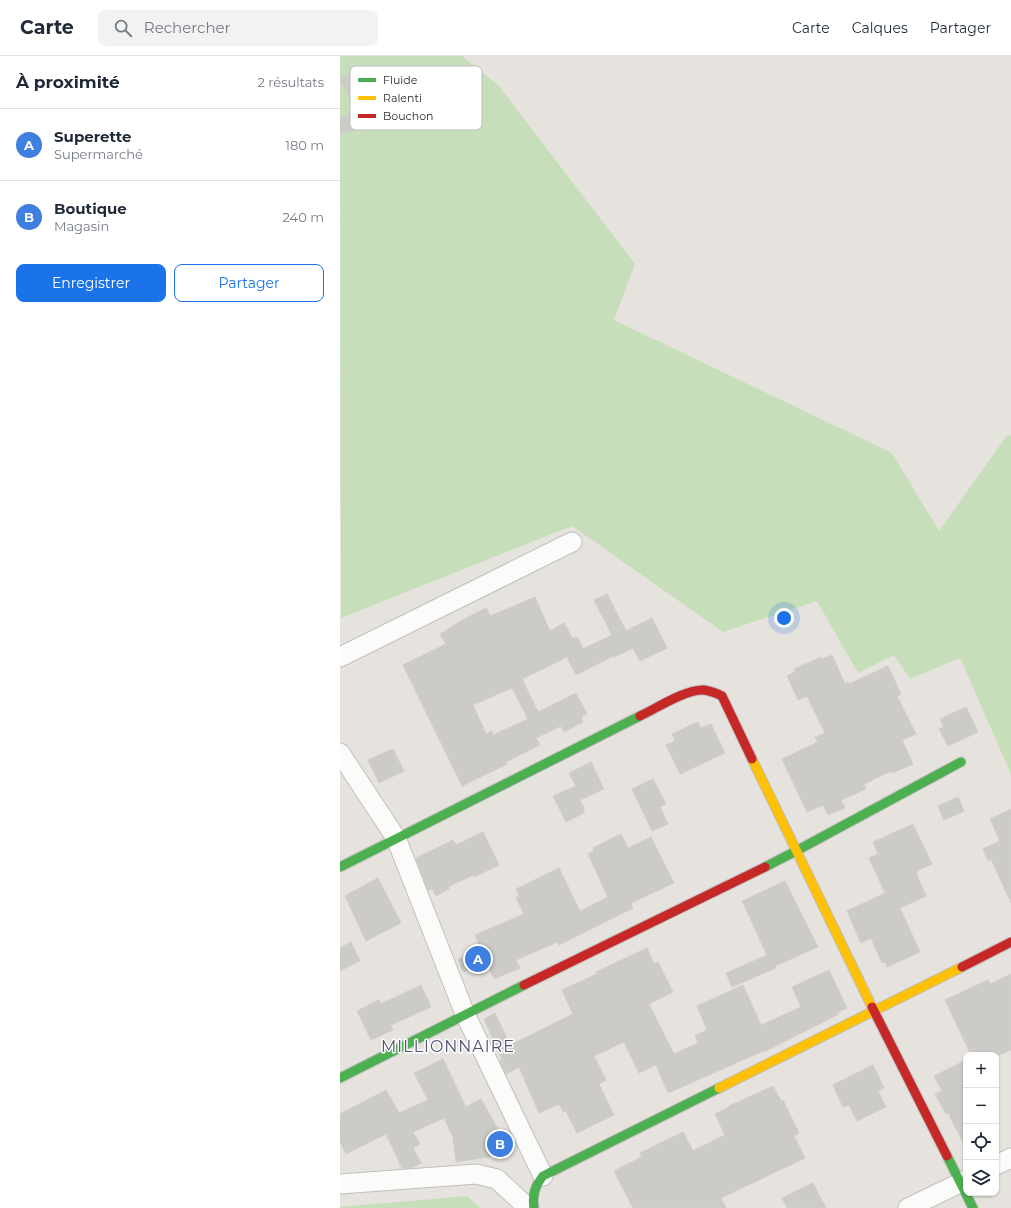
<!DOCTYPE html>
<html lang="fr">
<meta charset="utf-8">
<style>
body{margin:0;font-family:Montserrat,sans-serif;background:#f2f2f3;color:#1f2937}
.controls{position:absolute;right:12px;bottom:12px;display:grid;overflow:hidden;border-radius:8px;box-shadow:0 1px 3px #0004}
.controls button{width:36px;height:36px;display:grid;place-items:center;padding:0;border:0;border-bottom:1px solid #e0e1e3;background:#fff;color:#1f2937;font:20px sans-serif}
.you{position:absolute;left:444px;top:562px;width:14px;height:14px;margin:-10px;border:3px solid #fff;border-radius:50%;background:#1a73e8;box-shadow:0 0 0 6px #1a73e833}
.badge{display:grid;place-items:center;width:26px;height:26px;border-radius:50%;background:#1a73e8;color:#fff;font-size:13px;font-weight:700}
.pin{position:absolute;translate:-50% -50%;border:2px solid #fff;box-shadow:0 1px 4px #0006}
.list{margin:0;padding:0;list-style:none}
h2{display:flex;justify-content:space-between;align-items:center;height:52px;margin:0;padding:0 16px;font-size:17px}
h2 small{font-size:13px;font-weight:400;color:#747a83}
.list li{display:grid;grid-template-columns:26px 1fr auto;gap:12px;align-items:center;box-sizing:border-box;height:72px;padding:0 16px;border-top:1px solid #e0e1e3}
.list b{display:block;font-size:15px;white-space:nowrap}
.list p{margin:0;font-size:13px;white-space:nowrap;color:#747a83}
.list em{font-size:13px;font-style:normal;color:#747a83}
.actions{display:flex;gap:8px;padding:12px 16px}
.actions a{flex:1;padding:9px 0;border:1px solid #1a73e8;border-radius:8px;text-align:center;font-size:14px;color:#1a73e8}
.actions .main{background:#1a73e8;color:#fff}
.icon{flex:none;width:22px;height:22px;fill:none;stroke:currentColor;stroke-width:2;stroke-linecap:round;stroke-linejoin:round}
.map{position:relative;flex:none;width:671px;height:1152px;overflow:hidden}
header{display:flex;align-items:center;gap:24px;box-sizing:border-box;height:56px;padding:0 20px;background:#fff;border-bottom:1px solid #e0e1e3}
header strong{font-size:19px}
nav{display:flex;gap:22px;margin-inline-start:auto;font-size:14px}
.search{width:280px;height:36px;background:#f2f2f3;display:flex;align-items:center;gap:10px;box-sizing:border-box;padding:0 14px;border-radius:8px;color:#747a83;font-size:15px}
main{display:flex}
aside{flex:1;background:#fff}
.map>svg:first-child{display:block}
.grass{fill:#c7deba}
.building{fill:#cdcbc7;stroke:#d1ceca;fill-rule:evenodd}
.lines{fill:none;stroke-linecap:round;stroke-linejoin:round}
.street-casing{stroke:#c0bfbf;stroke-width:21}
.fast-casing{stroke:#c0bfbf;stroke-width:11}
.slow-casing{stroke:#c0bfbf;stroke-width:11}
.jam-casing{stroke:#c0bfbf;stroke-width:11}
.street{stroke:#fbfbfa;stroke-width:19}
.fast{stroke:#4caf50;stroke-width:9}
.slow{stroke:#ffc107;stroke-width:9}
.jam{stroke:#c62828;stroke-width:9}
.labels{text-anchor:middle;stroke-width:3;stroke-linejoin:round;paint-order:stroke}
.quarter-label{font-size:16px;letter-spacing:1px;fill:#4e5273;stroke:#fff}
.key{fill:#fff;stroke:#bebebe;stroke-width:1}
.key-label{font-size:11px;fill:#282828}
</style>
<header>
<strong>Carte</strong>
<div class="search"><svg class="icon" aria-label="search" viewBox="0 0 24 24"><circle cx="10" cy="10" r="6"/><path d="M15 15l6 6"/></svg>Rechercher</div>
<nav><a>Carte</a><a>Calques</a><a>Partager</a></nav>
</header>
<main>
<aside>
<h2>À proximité<small>2 résultats</small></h2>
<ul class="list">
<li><span class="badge" style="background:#3f7fe0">A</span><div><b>Superette</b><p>Supermarché</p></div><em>180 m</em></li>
<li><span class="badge" style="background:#3f7fe0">B</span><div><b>Boutique</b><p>Magasin</p></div><em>240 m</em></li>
</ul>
<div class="actions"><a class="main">Enregistrer</a><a>Partager</a></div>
</aside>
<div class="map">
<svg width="671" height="1152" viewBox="0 0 671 1152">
<rect width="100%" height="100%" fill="#e6e3de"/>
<path class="grass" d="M 0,0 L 122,0 L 159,30 L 295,208 L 274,264 L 552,397 L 599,475 L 668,378 L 671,380 L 671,718 L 620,602 L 570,623 L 554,599 L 518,617 L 477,545 L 383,576 L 232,470 L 1,562 Z
M 127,1140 L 140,1152 L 0,1152 L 0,1151 Z"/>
<path class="building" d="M 26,9 L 36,28 L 20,37 L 29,71 L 0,78 L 0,62 L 19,57 L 0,24 Z
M 267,538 L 286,575 L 312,562 L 327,592 L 300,605 L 293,592 L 274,601 L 273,600 L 236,619 L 227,601 L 182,623 L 198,656 L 236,637 L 247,658 L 241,661 L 243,666 L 224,676 L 221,670 L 196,682 L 200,689 L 166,706 L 167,708 L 122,730 L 63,609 L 106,588 L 100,578 L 126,562 L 146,552 L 150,560 L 195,541 L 210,575 L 224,567 L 233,583 L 237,581 L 243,593 L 272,579 L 254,544 ZM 172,632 L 188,663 L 153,679 L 152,675 L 146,678 L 133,649 Z
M 492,599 L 505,628 L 508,626 L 509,628 L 548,610 L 561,638 L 557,640 L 576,678 L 562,684 L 573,708 L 552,717 L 551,715 L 524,728 L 526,733 L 501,744 L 505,752 L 488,759 L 483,749 L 467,756 L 442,703 L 478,686 L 475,681 L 485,677 L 467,640 L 458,644 L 447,620 L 455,616 L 454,613 L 481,601 L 482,603 Z
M 626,651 L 638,676 L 608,690 L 599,673 L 604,671 L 600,663 Z
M 358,666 L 361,672 L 371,668 L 385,697 L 340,718 L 326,689 L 335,685 L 332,678 Z
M 53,693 L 64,715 L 39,727 L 28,704 Z
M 251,706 L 264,733 L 240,744 L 244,752 L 244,757 L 226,766 L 213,740 L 236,730 L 229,717 Z
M 313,723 L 326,748 L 320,751 L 328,768 L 312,775 L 292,733 Z
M 618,741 L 624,755 L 604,764 L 598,750 Z
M 671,753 L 671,847 L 651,803 L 648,805 L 643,793 L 660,785 L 650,763 Z
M 573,768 L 592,808 L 577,815 L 578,816 L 576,817 L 586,840 L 560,852 L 580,896 L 547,911 L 545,906 L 542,907 L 531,882 L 521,887 L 507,855 L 545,837 L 529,802 L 538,798 L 533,786 Z
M 143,776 L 159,809 L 134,821 L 133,819 L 108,831 L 109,833 L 96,840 L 92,833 L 88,834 L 76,802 L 113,784 L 116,789 Z
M 281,778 L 288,792 L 311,781 L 334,827 L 291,847 L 293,852 L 219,889 L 217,886 L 176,904 L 180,912 L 154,923 L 147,907 L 123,916 L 118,903 L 142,895 L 135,879 L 184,858 L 176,842 L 179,840 L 176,833 L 219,812 L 240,855 L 268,841 L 248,798 L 254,795 L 253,792 Z
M 38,822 L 61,867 L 26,885 L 5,840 Z
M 445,825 L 478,891 L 435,910 L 436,912 L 392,931 L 386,917 L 427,899 L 402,845 Z
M 11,886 L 20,905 L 0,915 L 0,892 Z
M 307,892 L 314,908 L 318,906 L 333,936 L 309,948 L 334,998 L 358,987 L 355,980 L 367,974 L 357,950 L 403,929 L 421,969 L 461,951 L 452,931 L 489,914 L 507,952 L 498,956 L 499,958 L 424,996 L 423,995 L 328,1037 L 316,1009 L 299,1017 L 284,986 L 254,1000 L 266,1024 L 259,1028 L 274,1059 L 237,1077 L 226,1055 L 223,1056 L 219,1048 L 199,1057 L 179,1011 L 166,1018 L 160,1005 L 162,1004 L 144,963 L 155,957 L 170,989 L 233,958 L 222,934 L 257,918 L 256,916 Z
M 671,918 L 671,994 L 660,999 L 631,999 L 605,944 L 648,924 L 650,928 Z
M 81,929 L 91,951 L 51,969 L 53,974 L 31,984 L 17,955 L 39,944 L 41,948 Z
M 103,1003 L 126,1051 L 141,1043 L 169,1092 L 155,1100 L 116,1106 L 113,1081 L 104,1062 L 73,1076 L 80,1088 L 73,1092 L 81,1107 L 72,1112 L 62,1112 L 46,1078 L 6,1098 L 0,1086 L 0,1058 L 46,1034 L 59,1057 L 88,1044 L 74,1017 Z
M 626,1004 L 626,1092 L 608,1057 L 606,1058 L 595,1038 L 602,1035 L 594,1020 Z
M 533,1009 L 544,1032 L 538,1035 L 546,1051 L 517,1065 L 509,1049 L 503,1051 L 493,1029 Z
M 433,1030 L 441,1045 L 443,1044 L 459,1077 L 454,1080 L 465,1102 L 381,1142 L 386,1152 L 293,1152 L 274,1115 L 302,1101 L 300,1097 L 343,1076 L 353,1095 L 385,1079 L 375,1058 L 389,1051 L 389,1050 Z
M 473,1127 L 486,1152 L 447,1152 L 442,1142 Z"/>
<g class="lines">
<defs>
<path id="street" d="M 0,601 L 232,486
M 0,697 L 56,782 L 125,958 L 203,1120
M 656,1109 L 671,1102
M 0,1128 L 136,1118 L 157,1123 L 188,1152
M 568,1152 L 626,1124"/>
<path id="fast" d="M 0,811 L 300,660
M 425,811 L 456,795 L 621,706
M 0,1022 L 184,929
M 607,1100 L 633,1152
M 194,1152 C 192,1139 195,1130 203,1120 L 379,1032"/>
<path id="slow" d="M 412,703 L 532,951
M 379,1032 L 622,911"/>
<path id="jam" d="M 300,660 C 317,652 346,633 364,634 C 371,635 376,637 382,640 L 412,703
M 622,911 L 671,886
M 184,929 L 425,811
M 532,951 L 607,1100"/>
</defs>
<use href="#street" class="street-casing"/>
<use href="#fast" class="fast-casing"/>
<use href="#slow" class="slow-casing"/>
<use href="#jam" class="jam-casing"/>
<use href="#street" class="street"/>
<use href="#fast" class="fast"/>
<use href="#slow" class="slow"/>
<use href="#jam" class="jam"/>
</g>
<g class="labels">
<g class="quarter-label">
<text x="108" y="996">MILLIONNAIRE</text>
</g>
</g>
<rect x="10" y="10" width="132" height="64" rx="6" class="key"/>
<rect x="18" y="22" width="18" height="4" fill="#4caf50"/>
<rect x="18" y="40" width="18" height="4" fill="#ffc107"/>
<rect x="18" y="58" width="18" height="4" fill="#c62828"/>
<g class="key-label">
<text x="43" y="28">Fluide</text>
<text x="43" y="46">Ralenti</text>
<text x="43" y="64">Bouchon</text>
</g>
</svg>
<div class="controls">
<button>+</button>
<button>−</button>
<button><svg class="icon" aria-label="locate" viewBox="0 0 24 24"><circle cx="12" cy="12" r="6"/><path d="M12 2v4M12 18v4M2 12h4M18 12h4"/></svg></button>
<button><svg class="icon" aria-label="layers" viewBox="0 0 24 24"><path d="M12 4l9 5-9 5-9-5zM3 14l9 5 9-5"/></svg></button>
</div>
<div class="you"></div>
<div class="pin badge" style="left:138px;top:903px;background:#3f7fe0">A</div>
<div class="pin badge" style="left:160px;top:1088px;background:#3f7fe0">B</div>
</div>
</main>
